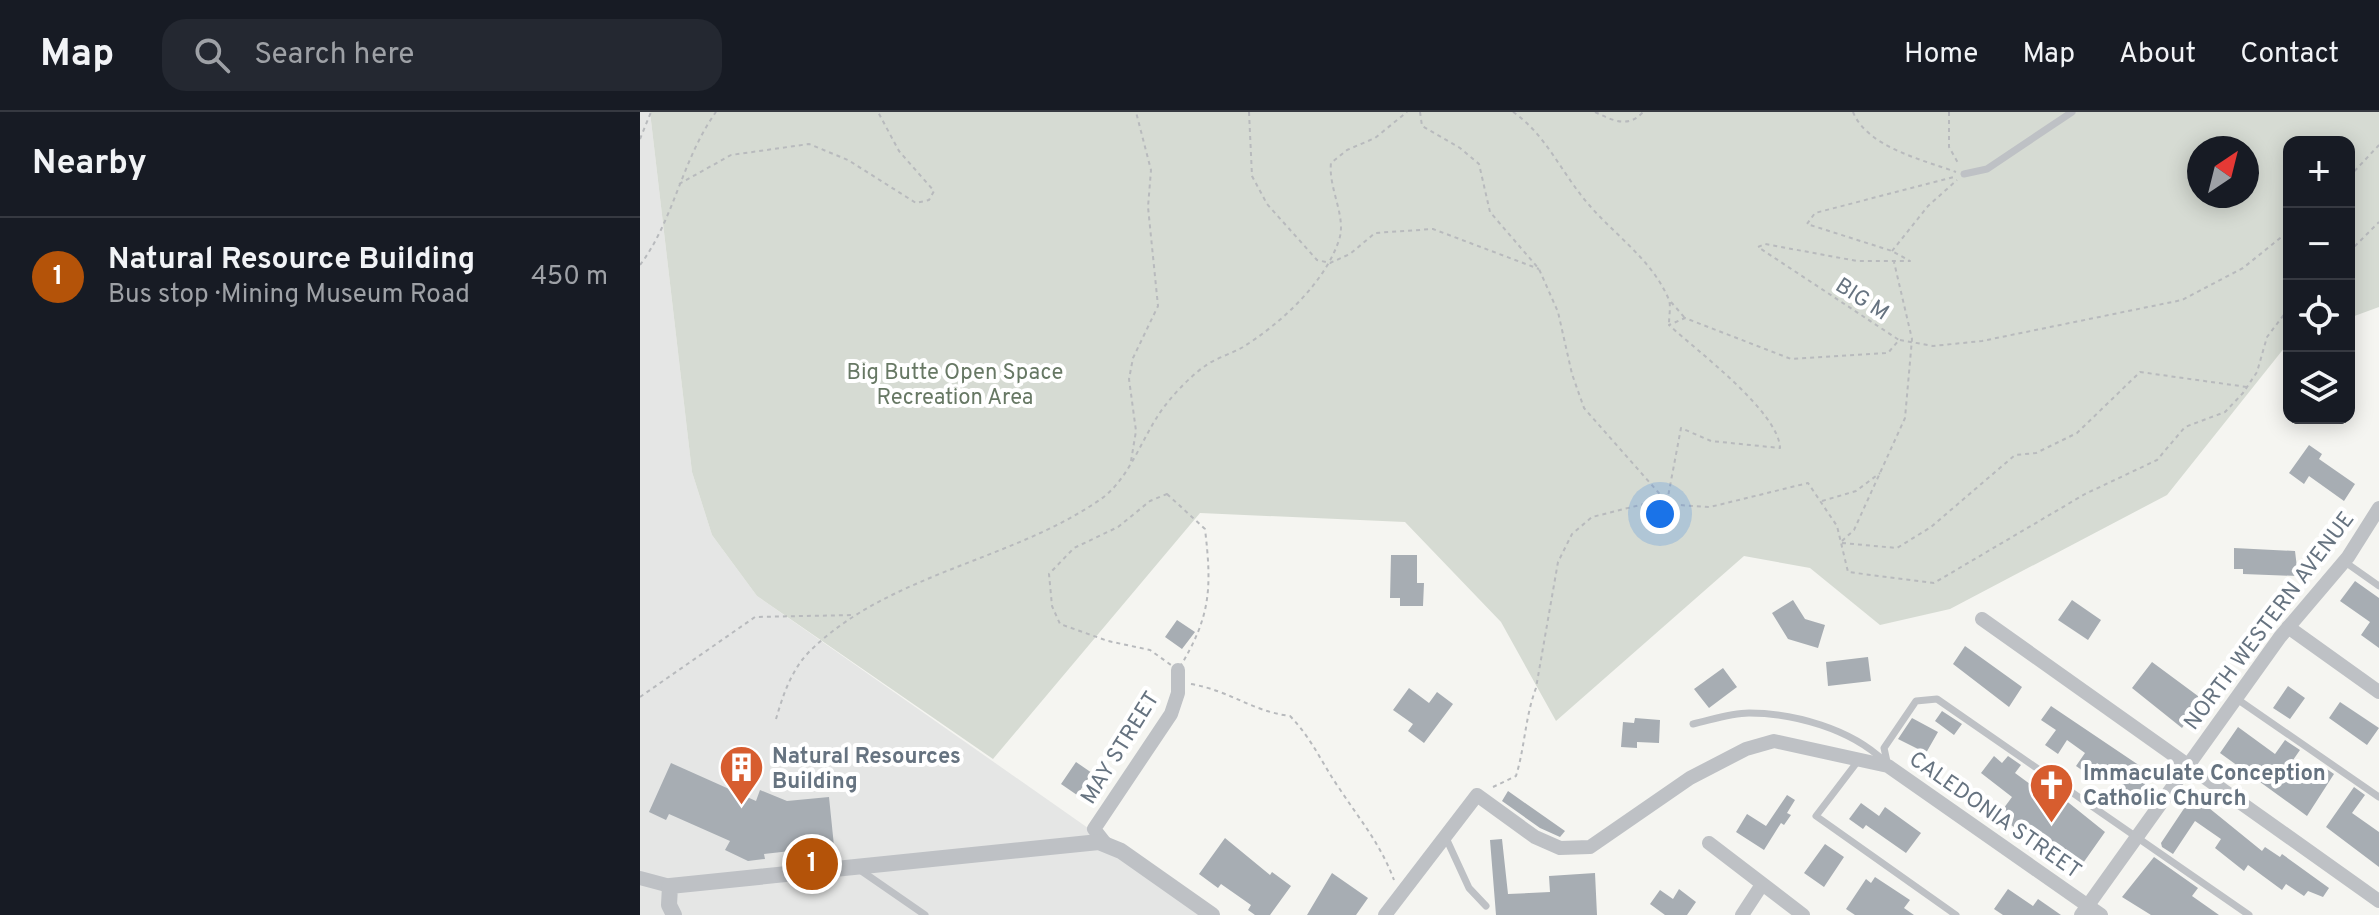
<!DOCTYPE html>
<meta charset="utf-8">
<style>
body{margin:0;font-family:Overpass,sans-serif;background:#242831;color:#f1f3f6}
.controls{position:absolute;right:24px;top:24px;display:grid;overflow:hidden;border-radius:16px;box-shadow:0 4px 20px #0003}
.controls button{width:72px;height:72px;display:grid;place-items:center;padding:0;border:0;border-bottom:2px solid #363941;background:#171b24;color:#f1f3f6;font:40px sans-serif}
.compass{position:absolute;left:1547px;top:24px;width:72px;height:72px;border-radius:50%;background:#171b24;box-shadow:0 4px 20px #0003;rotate:35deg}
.you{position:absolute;left:1020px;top:402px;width:28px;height:28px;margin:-20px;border:6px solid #fff;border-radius:50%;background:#1a73e8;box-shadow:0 0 0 12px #1a73e833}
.badge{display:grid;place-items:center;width:52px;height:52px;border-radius:50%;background:#b45309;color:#fff;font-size:26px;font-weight:700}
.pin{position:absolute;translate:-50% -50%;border:4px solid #fff;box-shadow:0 2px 8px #0006}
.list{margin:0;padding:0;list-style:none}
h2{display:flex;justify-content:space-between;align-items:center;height:104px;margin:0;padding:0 32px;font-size:34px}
h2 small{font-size:26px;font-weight:400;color:#9ea1a6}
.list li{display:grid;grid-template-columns:52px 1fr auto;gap:24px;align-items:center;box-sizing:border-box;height:120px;padding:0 32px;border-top:2px solid #363941}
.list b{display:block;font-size:30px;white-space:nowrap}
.list p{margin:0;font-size:26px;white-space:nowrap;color:#9ea1a6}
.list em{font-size:26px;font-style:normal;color:#9ea1a6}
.icon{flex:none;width:44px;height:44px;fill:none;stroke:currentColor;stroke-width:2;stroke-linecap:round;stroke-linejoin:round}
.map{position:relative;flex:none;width:1739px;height:803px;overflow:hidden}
header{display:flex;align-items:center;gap:48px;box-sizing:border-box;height:112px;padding:0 40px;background:#171b24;border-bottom:2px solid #363941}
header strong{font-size:38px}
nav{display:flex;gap:44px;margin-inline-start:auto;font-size:28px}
.search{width:560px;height:72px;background:#242831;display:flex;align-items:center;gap:20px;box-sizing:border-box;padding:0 28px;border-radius:24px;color:#9ea1a6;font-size:30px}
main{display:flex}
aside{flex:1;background:#171b24}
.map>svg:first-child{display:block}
.built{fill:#e5e6e5}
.green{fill:#d6dbd3;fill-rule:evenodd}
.building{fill:#a7adb3}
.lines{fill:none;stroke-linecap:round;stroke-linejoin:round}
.path{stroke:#b8babd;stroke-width:2;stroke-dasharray:4 4;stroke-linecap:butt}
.service{stroke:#bec1c5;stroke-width:7}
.minor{stroke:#bec1c5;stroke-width:14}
.tertiary{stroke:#bec1c5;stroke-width:16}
.labels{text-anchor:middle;stroke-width:8;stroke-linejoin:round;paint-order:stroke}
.street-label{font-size:22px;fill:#667380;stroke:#fff}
.park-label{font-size:22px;fill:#677864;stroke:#fff}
.poi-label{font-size:22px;font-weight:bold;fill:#667380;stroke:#fff;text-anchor:start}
</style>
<header>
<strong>Map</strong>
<div class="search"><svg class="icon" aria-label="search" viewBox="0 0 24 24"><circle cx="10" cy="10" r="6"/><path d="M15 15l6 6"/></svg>Search here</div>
<nav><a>Home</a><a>Map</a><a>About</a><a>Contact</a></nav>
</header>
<main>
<aside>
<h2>Nearby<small></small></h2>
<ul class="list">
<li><span class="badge">1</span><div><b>Natural Resource Building</b><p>Bus stop · Mining Museum Road</p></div><em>450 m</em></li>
</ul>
</aside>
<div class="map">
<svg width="1739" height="803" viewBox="0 0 1739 803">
<rect width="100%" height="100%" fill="#f5f5f1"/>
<path class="built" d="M 0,0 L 10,0 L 52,360 L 72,423 L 117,484 L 572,803 L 0,803 Z"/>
<path class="green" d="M 10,0 L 1739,0 L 1739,195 L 1709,206 L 1709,30 L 1649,30 L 1649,230 L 1527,383 L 1310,497 L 1240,513 L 1170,456 L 1104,444 L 916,609 L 861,510 L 765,410 L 560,401 L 353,647 L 117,484 L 72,423 L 52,360 ZM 1559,36 L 1607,36 L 1607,84 L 1559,84 Z"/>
<path class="building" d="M 1669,333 L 1682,342 L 1679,347 L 1715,372 L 1704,389 L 1669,364 L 1664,372 L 1649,361 Z
M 1594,436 L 1655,439 L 1658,464 L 1603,462 L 1603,457 L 1594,457 Z
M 751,443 L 777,443 L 777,471 L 784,471 L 783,494 L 760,494 L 760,486 L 750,486 Z
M 1715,469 L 1739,486 L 1739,536 L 1721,523 L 1730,510 L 1700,489 Z
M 1153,488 L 1165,507 L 1185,513 L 1178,536 L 1148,527 L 1132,501 Z
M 1432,488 L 1461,508 L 1448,528 L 1418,508 Z
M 537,508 L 555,520 L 542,537 L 525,525 Z
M 1325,534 L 1382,575 L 1369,595 L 1313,552 Z
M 1228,545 L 1231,569 L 1188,574 L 1186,550 Z
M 1512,550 L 1562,587 L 1542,616 L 1492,576 Z
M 1083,556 L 1097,575 L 1069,596 L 1054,577 Z
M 1648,574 L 1665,586 L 1650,607 L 1633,596 Z
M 769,576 L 789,591 L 797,580 L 813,592 L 784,631 L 768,619 L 773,612 L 753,598 Z
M 1700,590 L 1739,616 L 1727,633 L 1689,606 Z
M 1411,594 L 1512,662 L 1489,695 L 1474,684 L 1484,670 L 1457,651 L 1449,663 L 1436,654 L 1445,641 L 1427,628 L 1418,642 L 1405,633 L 1416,618 L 1401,608 Z
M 1302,599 L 1322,612 L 1314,623 L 1295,609 Z
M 995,606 L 1020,608 L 1019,631 L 997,630 L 997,636 L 981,635 L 983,610 L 994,611 Z
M 1272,606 L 1298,620 L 1286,641 L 1258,627 Z
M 1598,615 L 1635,642 L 1645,628 L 1660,638 L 1651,651 L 1672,666 L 1681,653 L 1694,662 L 1667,704 L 1580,641 Z
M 1354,644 L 1362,651 L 1368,644 L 1381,653 L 1375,661 L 1409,686 L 1414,679 L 1465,720 L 1441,754 L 1405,728 L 1401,734 L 1358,704 L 1372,685 L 1341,661 Z
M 436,650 L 452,661 L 437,683 L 421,672 Z
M 31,651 L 116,689 L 120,678 L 147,689 L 189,685 L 194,734 L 124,742 L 125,747 L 108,749 L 85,738 L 90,729 L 29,702 L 26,708 L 9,700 Z
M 1714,675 L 1725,683 L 1712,701 L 1739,720 L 1739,755 L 1686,715 Z
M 868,679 L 925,719 L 920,725 L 900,716 L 862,689 Z
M 1147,683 L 1155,688 L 1147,701 L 1151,703 L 1144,713 L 1141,711 L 1124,738 L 1096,720 L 1107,702 L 1126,714 Z
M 1553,683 L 1622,739 L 1625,735 L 1640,745 L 1642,742 L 1689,776 L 1683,785 L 1668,779 L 1664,784 L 1646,772 L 1642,778 L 1608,753 L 1604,759 L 1575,736 L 1581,727 L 1555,709 L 1533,742 L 1522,735 L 1521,731 Z
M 1221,691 L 1239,704 L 1245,695 L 1281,721 L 1266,741 L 1226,713 L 1223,717 L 1209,707 Z
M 585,726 L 630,763 L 632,760 L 651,774 L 630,803 L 615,803 L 608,798 L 611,793 L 581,772 L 578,776 L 559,762 Z
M 862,727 L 868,782 L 910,780 L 909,764 L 955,761 L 957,803 L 856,803 L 850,728 Z
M 1185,732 L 1204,745 L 1184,775 L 1164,761 Z
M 1514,745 L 1558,776 L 1552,784 L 1579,803 L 1511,803 L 1482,785 Z
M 692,761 L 728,786 L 716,803 L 667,803 Z
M 1235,765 L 1270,788 L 1264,796 L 1274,803 L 1215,803 L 1206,797 L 1226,767 L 1231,771 Z
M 1039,777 L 1056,790 L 1047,803 L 1025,803 L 1010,792 L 1020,778 L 1033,787 Z
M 1368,777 L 1393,794 L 1398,787 L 1421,803 L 1363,803 L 1354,797 Z"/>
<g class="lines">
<path class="path" d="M 609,0 L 612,64 L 627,92 L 677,148 L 690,151 L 710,142 L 735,121 L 793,117 L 899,157
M 780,0 L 782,14 L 820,36 L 839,52 L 850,100 L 899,157 L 918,200 L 932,262 L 944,296 L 1026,389
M 873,0 C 906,22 923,64 950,94 C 976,124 1013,149 1029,188 C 1031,194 1029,204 1029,212
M 955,0 C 972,8 988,17 1003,0
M 1213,0 C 1227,35 1283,48 1316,60
M 1309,0 L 1309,35 L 1318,51
M 0,27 L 11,0
M 1709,65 L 1739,33
M 39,72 L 91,43 L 169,32 L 208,48 L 276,91 L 289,88 L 294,79 L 259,39 L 238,0
M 1252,139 L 1288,94 L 1317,68
M 1709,140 L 1739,110
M 0,153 C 34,108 42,47 76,0
M 1031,190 L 1045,206
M 1260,228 L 1293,234 L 1342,229 L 1542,188 L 1603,156 L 1649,119
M 491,349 L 496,319 L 489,267 L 493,246 L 518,194 L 508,95 L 511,58 L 496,0
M 527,382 L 565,417 C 572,477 571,505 538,558 L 510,538 L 468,529 L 420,512 L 412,494 L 409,462 L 434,436 L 478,415 L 510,389 Z
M 1182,389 L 1216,379 L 1240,361
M 1027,390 L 1041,316 L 1071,329 L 1140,336 C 1139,300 1056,238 1029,213 L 1045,206 L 1151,247 L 1248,241 L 1259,228 L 1118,135 L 1125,132 L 1217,149 L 1270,149 L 1252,139 L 1167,112 L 1175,101 L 1314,65
M 1202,429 L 1214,418 L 1265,306 L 1272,227 L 1254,150
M 1202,431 L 1257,436 L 1291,415 L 1375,343 L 1396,341 L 1437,321 L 1500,260 L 1607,275
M 551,572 C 591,579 611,599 650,604 C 673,628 681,650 699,676 C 720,708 740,731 754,768
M 0,585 L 115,505 L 214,503
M 136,607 C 143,583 152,556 171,538 C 250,461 372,449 461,387 C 488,368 501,329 519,302 C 529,287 549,265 565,254 C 576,246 591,242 603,235 C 640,212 685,171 699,128 C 707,105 688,76 691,51 L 707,38 L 735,26 L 767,0
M 853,675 L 876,664 C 885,635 885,605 896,576 L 918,450 L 932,422 L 952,405 L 1008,391 L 1070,395 L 1168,371 L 1197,414 L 1208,460 L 1294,471 L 1445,382 L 1517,348 L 1545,315 L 1585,300 L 1603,281 L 1617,260 L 1627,225 L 1649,196"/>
<path class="service" d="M 1324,62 L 1347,57 L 1432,0
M 1705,450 L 1739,474
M 1597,587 L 1739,685
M 1053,612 C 1071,608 1091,601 1109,601 C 1154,601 1211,617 1244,649
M 1218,649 L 1176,704 L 1316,803
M 1248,654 L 1244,636 L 1276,589 L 1297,587 L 1609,803
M 806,726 L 829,776 L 846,794
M 220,758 L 285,803"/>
<path class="minor" d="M 1342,507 L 1739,789
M 1648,515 L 1739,580
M 465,731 L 454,717 L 531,602 L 538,581 L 538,558
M 1069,731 L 1163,803
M 0,766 L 30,774
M 745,803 L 837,683 L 895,725 L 920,736 L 950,735 L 1050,666 L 1106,637 L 1134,629 L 1248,654 L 1461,803
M 1102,803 L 1121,774
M 1441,803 L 1640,525 L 1708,445 L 1739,396"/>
<path class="tertiary" d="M 34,803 L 29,793 L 30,774 L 459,730 L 481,739 L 572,803"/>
</g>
<defs>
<symbol id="building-pin" viewBox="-11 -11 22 30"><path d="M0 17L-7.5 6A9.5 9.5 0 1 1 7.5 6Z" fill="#d75d2f" stroke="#fff"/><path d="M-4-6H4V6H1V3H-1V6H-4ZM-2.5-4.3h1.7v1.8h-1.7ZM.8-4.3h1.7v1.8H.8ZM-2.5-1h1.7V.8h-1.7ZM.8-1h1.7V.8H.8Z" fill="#fff"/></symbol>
<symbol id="church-pin" viewBox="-11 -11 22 30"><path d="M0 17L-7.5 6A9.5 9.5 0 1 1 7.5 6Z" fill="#d75d2f" stroke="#fff"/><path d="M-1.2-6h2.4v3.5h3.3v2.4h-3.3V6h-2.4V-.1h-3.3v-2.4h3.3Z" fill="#fff"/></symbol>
</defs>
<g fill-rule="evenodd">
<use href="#building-pin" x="76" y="630" width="51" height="69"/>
<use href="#church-pin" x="1386" y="648" width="51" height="69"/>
</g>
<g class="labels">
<g class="street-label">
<text transform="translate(1223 186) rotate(33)" y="8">BIG M</text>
<text transform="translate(1628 508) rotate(-53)" y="8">NORTH WESTERN AVENUE</text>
<text transform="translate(479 635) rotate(-58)" y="8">MAY STREET</text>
<text transform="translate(1356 702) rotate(35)" y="8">CALEDONIA STREET</text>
</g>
<g class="park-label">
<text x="315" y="267">Big Butte Open Space<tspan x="315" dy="25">Recreation Area</tspan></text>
</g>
<g class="poi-label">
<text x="132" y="651">Natural Resources<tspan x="132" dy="25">Building</tspan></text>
<text x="1443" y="668">Immaculate Conception<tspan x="1443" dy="25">Catholic Church</tspan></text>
</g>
</g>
</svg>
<div class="controls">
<button>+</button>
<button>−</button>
<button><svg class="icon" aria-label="locate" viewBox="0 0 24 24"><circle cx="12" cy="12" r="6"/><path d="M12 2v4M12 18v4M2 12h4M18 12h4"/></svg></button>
<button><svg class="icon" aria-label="layers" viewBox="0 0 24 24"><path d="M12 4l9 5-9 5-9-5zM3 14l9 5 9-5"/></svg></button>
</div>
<svg class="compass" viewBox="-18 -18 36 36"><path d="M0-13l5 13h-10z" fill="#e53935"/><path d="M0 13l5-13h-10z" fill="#9ea1a6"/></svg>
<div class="you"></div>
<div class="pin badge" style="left:172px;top:752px">1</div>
</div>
</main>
